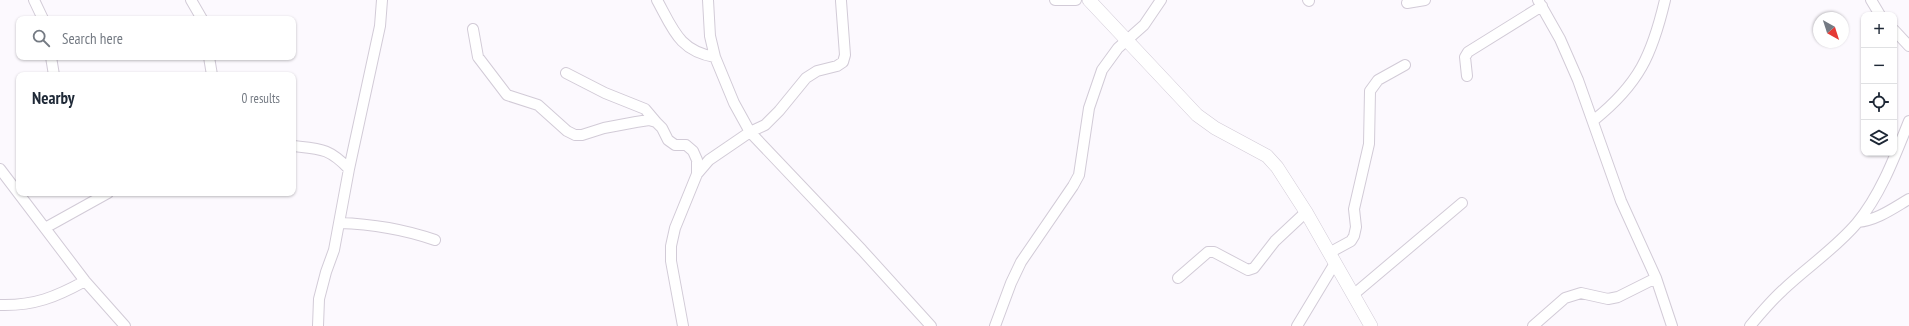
<!DOCTYPE html>
<meta charset="utf-8">
<style>
body{margin:0;font-family:"PT Sans Narrow",sans-serif;background:#f2f2f3;color:#1f2937}
.controls{position:absolute;right:12px;top:12px;display:grid;overflow:hidden;border-radius:8px;box-shadow:0 1px 3px #0004}
.controls button{width:36px;height:36px;display:grid;place-items:center;padding:0;border:0;border-bottom:1px solid #e0e1e3;background:#fff;color:#1f2937;font:20px sans-serif}
.compass{position:absolute;left:1813px;top:12px;width:36px;height:36px;border-radius:50%;background:#fff;box-shadow:0 1px 3px #0004;rotate:141deg}
.list{margin:0;padding:0;list-style:none}
h2{display:flex;justify-content:space-between;align-items:center;height:52px;margin:0;padding:0 16px;font-size:17px}
h2 small{font-size:13px;font-weight:400;color:#747a83}
.icon{flex:none;width:22px;height:22px;fill:none;stroke:currentColor;stroke-width:2;stroke-linecap:round;stroke-linejoin:round}
.map{position:relative;flex:none;width:1909px;height:326px;overflow:hidden}
.search{position:absolute;background:#fff;box-shadow:0 1px 3px #0004;left:16px;top:16px;width:280px;height:44px;display:flex;align-items:center;gap:10px;box-sizing:border-box;padding:0 14px;border-radius:8px;color:#747a83;font-size:15px}
.panel{position:absolute;background:#fff;box-shadow:0 1px 3px #0004;left:16px;top:72px;width:280px;height:124px;border-radius:8px}
.map>svg:first-child{display:block}
.lines{fill:none;stroke-linecap:round;stroke-linejoin:round}
.minor-casing{stroke:#d2cbd7;stroke-width:12}
.major-casing{stroke:#d2cbd7;stroke-width:14}
.minor{stroke:#fff;stroke-width:10}
.major{stroke:#fff;stroke-width:13}
</style>
<div class="map">
<svg width="1909" height="326" viewBox="0 0 1909 326">
<rect width="100%" height="100%" fill="#fcf9fe"/>
<g class="lines">
<defs>
<path id="minor" d="M 34,0 L 43,19
M 191,0 L 202,19
M 657,0 C 673,29 679,51 715,57
M 708,0 L 710,36 L 715,57 L 734,103 L 750,132 L 862,250 L 931,326
M 1055,0 L 1076,0
M 1308,0 L 1309,1
M 1538,0 L 1560,39 L 1578,80 L 1621,201 L 1656,278 L 1672,326
M 1871,0 L 1880,15
M 1407,3 L 1425,0
M 473,29 L 478,57 L 507,95 L 538,105 L 567,131 L 575,135 L 582,135 L 604,128 L 636,122 L 649,120 L 656,122 L 662,128 L 668,140 L 675,145 L 686,145 L 693,151 L 697,160 L 697,174
M 1894,30 L 1909,46
M 51,57 L 54,75
M 209,57 L 212,75
M 566,73 L 605,93 L 645,109 L 656,122
M 1467,76 L 1465,57 L 1468,52 L 1542,6
M 1594,120 C 1639,84 1652,55 1665,0
M 293,146 C 321,149 329,148 349,169
M 0,169 L 85,281 L 125,326
M 1858,222 C 1877,220 1892,209 1909,199
M 339,223 C 373,224 403,229 435,240
M 45,228 L 108,193
M 1329,253 L 1351,241 L 1354,236 L 1356,227 L 1354,209 L 1369,144 L 1370,91 L 1378,80 L 1405,65
M 1178,278 L 1208,252 L 1214,252 L 1248,270 L 1254,268 L 1275,241 L 1306,212
M 1353,295 L 1462,203
M 0,305 C 34,306 56,297 85,281
M 318,326 L 319,299 L 326,272 L 334,250 L 349,169 L 380,26 L 382,0
M 683,326 L 671,261 L 671,246 L 675,228 L 697,174 L 709,160 L 750,132 L 765,125 L 779,111 L 806,78 L 817,71 L 837,66 L 843,62 L 845,55 L 841,1
M 995,326 L 1011,283 L 1021,262 L 1073,186 L 1079,175 L 1089,108 L 1102,70 L 1118,48 L 1144,25 L 1161,0
M 1297,326 L 1335,263
M 1533,326 L 1565,298 L 1581,293 L 1608,299 L 1618,297 L 1656,278
M 1750,326 C 1760,314 1771,301 1783,290 C 1807,267 1835,249 1857,223 C 1881,194 1895,156 1909,121"/>
<path id="major" d="M 1089,0 L 1197,115 L 1215,128 L 1267,156 L 1277,167 L 1306,212 L 1371,326"/>
</defs>
<use href="#minor" class="minor-casing"/>
<use href="#major" class="major-casing"/>
<use href="#minor" class="minor"/>
<use href="#major" class="major"/>
</g>
</svg>
<div class="controls">
<button>+</button>
<button>−</button>
<button><svg class="icon" aria-label="locate" viewBox="0 0 24 24"><circle cx="12" cy="12" r="6"/><path d="M12 2v4M12 18v4M2 12h4M18 12h4"/></svg></button>
<button><svg class="icon" aria-label="layers" viewBox="0 0 24 24"><path d="M12 4l9 5-9 5-9-5zM3 14l9 5 9-5"/></svg></button>
</div>
<svg class="compass" viewBox="-18 -18 36 36"><path d="M0-13l5 13h-10z" fill="#e53935"/><path d="M0 13l5-13h-10z" fill="#747a83"/></svg>
<div class="search"><svg class="icon" aria-label="search" viewBox="0 0 24 24"><circle cx="10" cy="10" r="6"/><path d="M15 15l6 6"/></svg>Search here</div>
<section class="panel">
<h2>Nearby<small>0 results</small></h2>
<ul class="list">
</ul>
</section>
</div>
